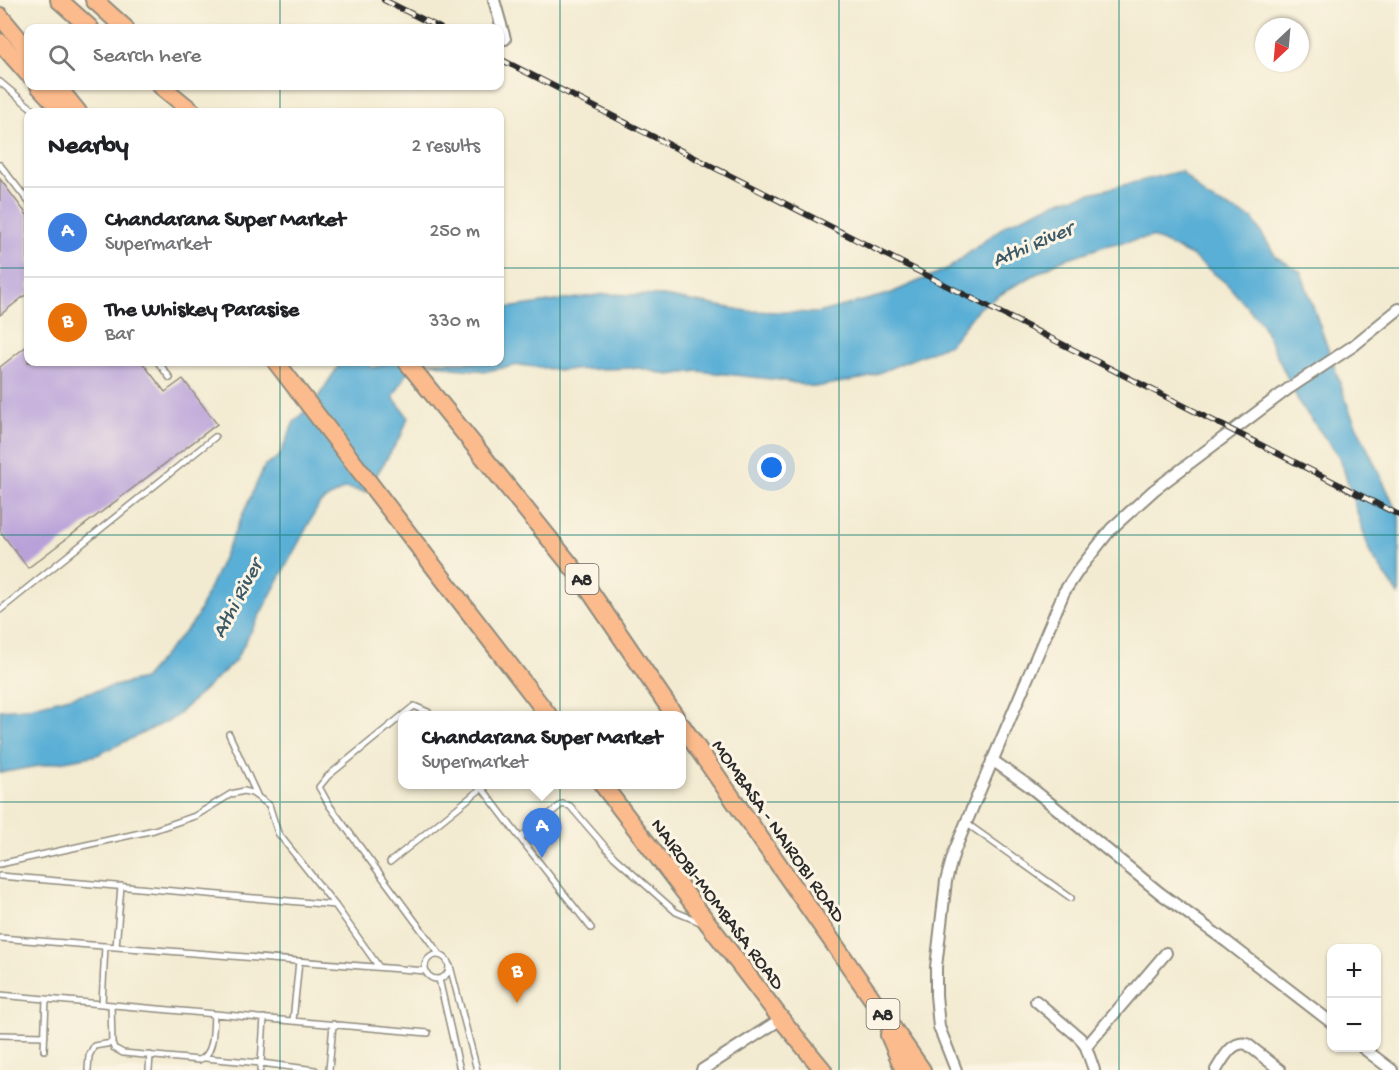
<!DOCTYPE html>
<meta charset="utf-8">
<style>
body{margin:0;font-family:"Gochi Hand",sans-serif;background:#f6f6f6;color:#202124}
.controls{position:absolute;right:18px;bottom:18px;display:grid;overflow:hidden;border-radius:12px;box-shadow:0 2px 4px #0004}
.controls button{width:54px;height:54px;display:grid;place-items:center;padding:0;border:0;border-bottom:2px solid #e0e0e0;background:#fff;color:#202124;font:30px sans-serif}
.compass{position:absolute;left:1255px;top:18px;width:54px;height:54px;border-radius:50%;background:#fff;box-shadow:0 2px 4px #0004;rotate:206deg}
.you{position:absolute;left:772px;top:468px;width:21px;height:21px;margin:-15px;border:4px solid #fff;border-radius:50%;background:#1a73e8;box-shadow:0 0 0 9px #1a73e833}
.badge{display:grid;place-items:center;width:39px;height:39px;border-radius:50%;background:#b5179e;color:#fff;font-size:20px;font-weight:700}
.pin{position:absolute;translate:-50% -50px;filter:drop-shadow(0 2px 3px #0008)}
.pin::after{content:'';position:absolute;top:32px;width:21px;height:18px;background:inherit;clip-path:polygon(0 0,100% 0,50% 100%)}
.popup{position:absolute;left:398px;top:711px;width:288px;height:78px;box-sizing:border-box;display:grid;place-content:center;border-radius:12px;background:#fff;filter:drop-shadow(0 2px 4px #0005);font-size:20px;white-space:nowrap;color:#757577}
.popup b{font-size:22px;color:#202124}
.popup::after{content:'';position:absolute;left:50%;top:100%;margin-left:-12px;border:12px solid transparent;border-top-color:#fff}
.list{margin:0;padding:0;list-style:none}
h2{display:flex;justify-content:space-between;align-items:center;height:78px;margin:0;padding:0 24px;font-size:26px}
h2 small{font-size:20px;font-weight:400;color:#757577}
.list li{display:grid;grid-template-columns:39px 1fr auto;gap:18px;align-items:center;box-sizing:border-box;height:90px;padding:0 24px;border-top:2px solid #e0e0e0}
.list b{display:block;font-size:22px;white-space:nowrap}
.list p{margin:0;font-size:20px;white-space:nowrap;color:#757577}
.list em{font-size:20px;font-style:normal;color:#757577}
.icon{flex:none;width:33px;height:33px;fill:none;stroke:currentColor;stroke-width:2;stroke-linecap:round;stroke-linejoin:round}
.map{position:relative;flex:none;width:1399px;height:1070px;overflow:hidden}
.search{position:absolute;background:#fff;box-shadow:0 2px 4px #0004;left:24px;top:24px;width:480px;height:66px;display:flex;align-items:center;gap:15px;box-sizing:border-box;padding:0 21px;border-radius:12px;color:#757577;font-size:22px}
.panel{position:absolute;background:#fff;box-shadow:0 2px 4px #0004;left:24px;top:108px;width:480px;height:258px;border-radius:12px}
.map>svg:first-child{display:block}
.water{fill:#5aafd6;stroke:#426d80;stroke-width:1.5}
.building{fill:#b8a0d9}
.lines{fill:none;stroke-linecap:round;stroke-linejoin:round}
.service-casing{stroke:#8f8b7e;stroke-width:8}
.minor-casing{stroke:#8f8b7e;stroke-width:14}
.trunk-casing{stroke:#8f8b7e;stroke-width:20}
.service{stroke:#fff;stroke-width:5}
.minor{stroke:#fff;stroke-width:10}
.trunk{stroke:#fbbb8c;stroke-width:16}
.rail-casing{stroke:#2b2b2b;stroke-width:6}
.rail{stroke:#fcf5e5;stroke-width:4;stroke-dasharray:11;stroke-linecap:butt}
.grid{fill:none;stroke:#0f766e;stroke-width:1.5;stroke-opacity:0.55}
.labels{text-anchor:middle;stroke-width:6;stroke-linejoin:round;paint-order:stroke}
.shield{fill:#fcf5e5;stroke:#6a6863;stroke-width:1.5}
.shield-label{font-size:18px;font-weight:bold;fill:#2b2b2b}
.street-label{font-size:20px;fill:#2b2b2b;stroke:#fcf5e5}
.water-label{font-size:21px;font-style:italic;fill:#3b5967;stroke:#fcf5e5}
</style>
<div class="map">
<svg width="1399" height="1070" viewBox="0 0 1399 1070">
<rect width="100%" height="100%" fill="#fcf5e5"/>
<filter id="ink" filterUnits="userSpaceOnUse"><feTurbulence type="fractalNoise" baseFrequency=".0167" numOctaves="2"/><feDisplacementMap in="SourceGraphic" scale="12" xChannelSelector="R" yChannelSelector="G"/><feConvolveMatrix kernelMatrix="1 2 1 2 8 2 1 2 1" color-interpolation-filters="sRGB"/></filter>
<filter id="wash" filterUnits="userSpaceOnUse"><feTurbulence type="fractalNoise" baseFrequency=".008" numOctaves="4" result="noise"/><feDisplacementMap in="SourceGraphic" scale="24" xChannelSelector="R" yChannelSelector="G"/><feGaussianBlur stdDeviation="1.35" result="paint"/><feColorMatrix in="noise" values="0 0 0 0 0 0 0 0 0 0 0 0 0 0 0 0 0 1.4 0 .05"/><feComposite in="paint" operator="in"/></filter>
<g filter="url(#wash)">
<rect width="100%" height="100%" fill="#f3ebd1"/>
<path class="water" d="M 1181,171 L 1207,198 L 1253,219 L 1276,257 L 1301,272 L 1350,412 L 1399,515 L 1399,595 L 1370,553 L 1340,458 L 1300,404 L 1262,324 L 1227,284 L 1192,256 L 1152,237 L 1108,245 L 1062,260 L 1014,286 L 979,308 L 950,344 L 866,378 L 815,387 L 780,380 L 698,371 L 669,375 L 639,368 L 560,370 L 519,365 L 487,371 L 453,368 L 429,362 L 407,373 L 393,397 L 408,417 L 402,434 L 366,492 L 345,488 L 320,503 L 235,661 L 174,718 L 97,755 L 0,773 L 0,710 L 25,708 L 143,679 L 195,620 L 265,465 L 279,457 L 294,422 L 317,399 L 341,362 L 367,362 L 373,368 L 390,362 L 500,362 L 500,309 L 606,294 L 663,296 L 747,311 L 817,313 L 889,294 L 949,268 L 1007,224 L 1062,200 Z"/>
<g id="blocks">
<path class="building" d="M 0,179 L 28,216 L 28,293 L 0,315 Z
M 28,345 L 28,362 L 142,362 L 165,392 L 183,379 L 217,424 L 28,568 L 0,531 L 0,367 Z"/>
</g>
</g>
<g filter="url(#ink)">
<use href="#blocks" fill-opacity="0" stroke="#8f8b7e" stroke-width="1.5"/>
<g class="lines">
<defs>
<path id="service" d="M 0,82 L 36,112
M 0,165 L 28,201
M 158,362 L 170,378
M 0,610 L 215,437
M 431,716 L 428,712 L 414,706 L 328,776 L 319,787 L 329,805 L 440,955
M 229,734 L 257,795
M 479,784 L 520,838
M 966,823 L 1071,898
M 390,862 L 482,788
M 0,864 L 154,830 L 195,816 L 231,794 L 244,791 L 252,793 L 269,805 L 278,833 L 335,905 L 379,967
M 0,876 L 335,905
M 591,928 L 520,838 L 562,804 L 570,806 L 614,857 L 676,912 L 700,922
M 0,938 L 426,971
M 116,947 L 121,886
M425 967a12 12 0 1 1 24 0a12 12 0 1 1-24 0Z
M 450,966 L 477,1070
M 439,979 L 460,1070
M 0,995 L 428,1033
M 102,1004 L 105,946
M 111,1005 L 112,1043 L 114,1048 L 123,1053 L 199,1060 C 215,1055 213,1028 214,1014
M 264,1018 L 261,1063 L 315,1070
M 293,1021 L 299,961
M 0,1035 L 45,1036
M 44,1050 L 46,999
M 205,1058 L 261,1063 L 260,1070
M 88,1070 L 89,1056 L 94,1046 L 112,1043
M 149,1070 L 150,1055
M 329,1070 L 333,1024"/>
<path id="minor" d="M 494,0 L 505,39
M 992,760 L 1029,786 L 1160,893 L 1227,942 L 1332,1023
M 1036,1001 L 1080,1038 L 1086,1047 L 1094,1070
M 1086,1047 L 1166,953
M 1363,1048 L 1392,1070
M 702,1070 L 781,1019
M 956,1070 L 939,1027 L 936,995 L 936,967 L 946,881 L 954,852 L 966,823 L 1064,592 L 1078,571 L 1111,529 L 1154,490 L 1288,389 L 1353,346 L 1399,309
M 1216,1070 C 1223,1059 1232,1040 1247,1044 L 1280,1070"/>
<path id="trunk" d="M 59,0 L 90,28
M 94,0 L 125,28
M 0,16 L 28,50
M 0,42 L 28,74
M 39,86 L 63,112
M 57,86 L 78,112
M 161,86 L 193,112
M 276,362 L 549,716
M 407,362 L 581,578 L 675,716
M 682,726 L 922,1070
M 602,784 L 781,1019 L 823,1070
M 889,1035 L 904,1070"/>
</defs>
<use href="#service" class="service-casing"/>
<use href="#minor" class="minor-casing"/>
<use href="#trunk" class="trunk-casing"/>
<use href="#service" class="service"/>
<use href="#minor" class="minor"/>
<use href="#trunk" class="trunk"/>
<defs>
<path id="rail" d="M 384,0 L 440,28
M 500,59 L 1399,515"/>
</defs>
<use href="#rail" class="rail-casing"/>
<use href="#rail" class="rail"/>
</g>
</g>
<path class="grid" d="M 280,0 L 280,28M 560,0 L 560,1070M 839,0 L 839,1070M 1119,0 L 1119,1070M 280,86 L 280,112M 0,268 L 28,268M 500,268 L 1399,268M 280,362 L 280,1070M 0,535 L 1399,535M 0,802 L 1399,802"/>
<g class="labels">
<g class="shield">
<rect x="565.5" y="564" width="33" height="30" rx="4.5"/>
<rect x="866.5" y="999" width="33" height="30" rx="4.5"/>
</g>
<g class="shield-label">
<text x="582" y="585">A8</text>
<text x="883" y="1020">A8</text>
</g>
<g class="street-label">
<text transform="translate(780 830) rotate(55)" y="7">MOMBASA - NAIROBI ROAD</text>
<text transform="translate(719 903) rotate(53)" y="7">NAIROBI-MOMBASA ROAD</text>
</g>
<g class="water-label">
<text transform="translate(1032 243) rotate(-23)" y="7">Athi River</text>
<text transform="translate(236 598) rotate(-62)" y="7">Athi River</text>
</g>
</g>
</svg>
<div class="controls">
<button>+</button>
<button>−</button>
</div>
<svg class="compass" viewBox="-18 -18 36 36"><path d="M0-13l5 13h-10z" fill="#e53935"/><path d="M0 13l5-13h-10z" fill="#757577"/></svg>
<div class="you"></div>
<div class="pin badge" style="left:542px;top:858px;background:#3f7fe0">A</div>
<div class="popup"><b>Chandarana Super Market</b>Supermarket</div>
<div class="pin badge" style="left:517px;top:1003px;background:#e8710a">B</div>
<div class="search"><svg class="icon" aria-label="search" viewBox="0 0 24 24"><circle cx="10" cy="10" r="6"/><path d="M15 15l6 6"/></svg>Search here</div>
<section class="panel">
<h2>Nearby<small>2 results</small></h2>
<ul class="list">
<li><span class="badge" style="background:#3f7fe0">A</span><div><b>Chandarana Super Market</b><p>Supermarket</p></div><em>250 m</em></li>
<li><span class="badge" style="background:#e8710a">B</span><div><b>The Whiskey Parasise</b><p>Bar</p></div><em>330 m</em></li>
</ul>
</section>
</div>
